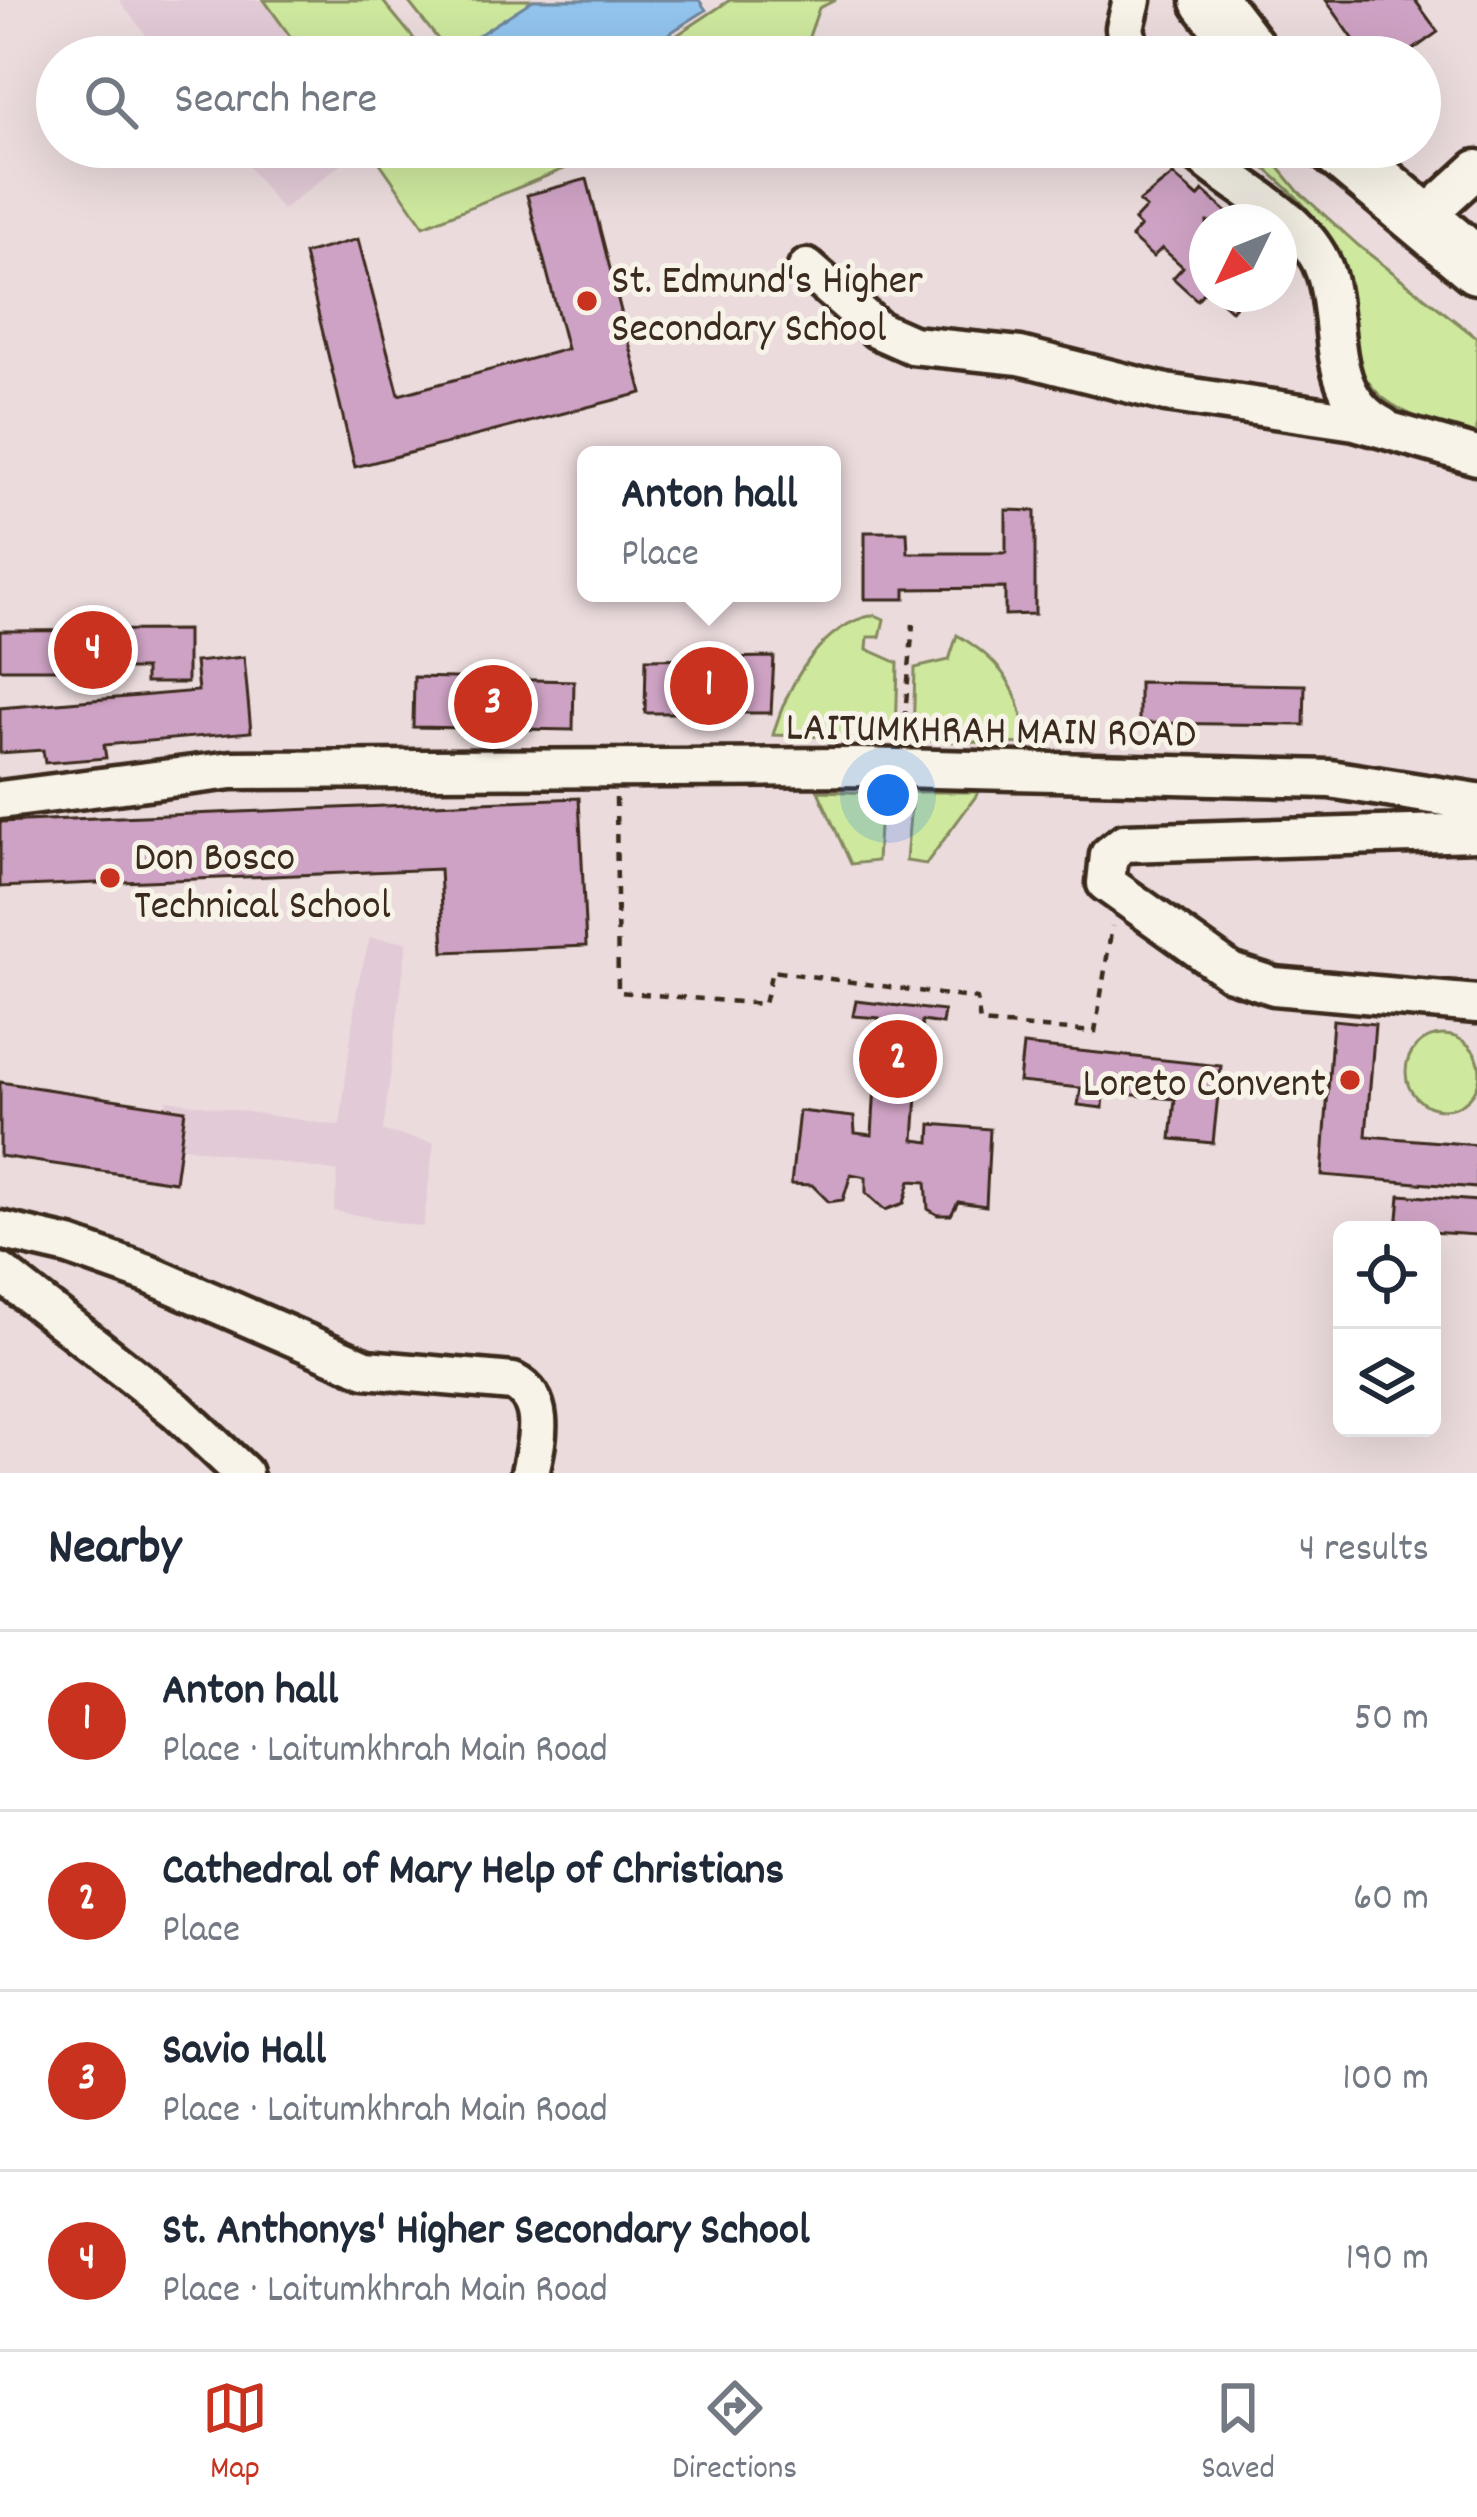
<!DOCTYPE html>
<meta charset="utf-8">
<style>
body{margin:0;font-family:Dekko,sans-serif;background:#f2f2f3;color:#1f2937}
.controls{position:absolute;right:36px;bottom:36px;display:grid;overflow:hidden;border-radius:18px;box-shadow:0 12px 48px #0002}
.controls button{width:108px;height:108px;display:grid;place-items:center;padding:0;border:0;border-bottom:3px solid #e0e1e3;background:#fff;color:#1f2937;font:60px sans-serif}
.compass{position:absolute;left:1189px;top:204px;width:108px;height:108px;border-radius:50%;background:#fff;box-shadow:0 12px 48px #0002;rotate:227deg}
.you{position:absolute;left:888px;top:795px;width:42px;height:42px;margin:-30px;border:9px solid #fff;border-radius:50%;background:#1a73e8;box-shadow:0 0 0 18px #1a73e833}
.badge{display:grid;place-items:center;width:78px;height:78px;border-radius:50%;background:#c8321e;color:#fff;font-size:39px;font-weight:700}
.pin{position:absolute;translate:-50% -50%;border:6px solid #fff;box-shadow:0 3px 12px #0006}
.popup{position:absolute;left:577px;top:446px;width:264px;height:156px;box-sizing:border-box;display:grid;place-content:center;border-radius:18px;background:#fff;filter:drop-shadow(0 3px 9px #0005);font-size:39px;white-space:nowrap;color:#747a83}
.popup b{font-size:45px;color:#1f2937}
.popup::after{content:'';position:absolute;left:50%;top:100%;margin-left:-24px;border:24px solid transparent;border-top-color:#fff}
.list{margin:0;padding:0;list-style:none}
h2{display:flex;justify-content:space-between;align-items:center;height:156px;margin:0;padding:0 48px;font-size:51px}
h2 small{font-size:39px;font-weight:400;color:#747a83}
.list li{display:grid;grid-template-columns:78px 1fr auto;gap:36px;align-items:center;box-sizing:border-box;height:180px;padding:0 48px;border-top:3px solid #e0e1e3}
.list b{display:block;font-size:45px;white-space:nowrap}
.list p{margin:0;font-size:39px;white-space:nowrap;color:#747a83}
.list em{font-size:39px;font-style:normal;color:#747a83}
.icon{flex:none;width:66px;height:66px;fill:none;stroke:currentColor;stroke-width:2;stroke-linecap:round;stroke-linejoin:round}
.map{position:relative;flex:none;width:1477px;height:1473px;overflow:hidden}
.search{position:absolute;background:#fff;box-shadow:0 12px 48px #0002;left:36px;right:36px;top:36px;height:132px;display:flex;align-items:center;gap:30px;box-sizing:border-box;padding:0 42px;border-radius:66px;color:#747a83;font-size:45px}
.sheet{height:876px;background:#fff}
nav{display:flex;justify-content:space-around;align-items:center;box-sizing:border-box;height:168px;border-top:3px solid #e0e1e3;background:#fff;font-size:33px;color:#747a83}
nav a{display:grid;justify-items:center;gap:6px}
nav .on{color:#c8321e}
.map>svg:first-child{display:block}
.built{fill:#e2cad6}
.green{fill:#cee89e;stroke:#84895e;stroke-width:3}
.water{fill:#92c4ee;stroke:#6f869b;stroke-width:3}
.building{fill:#cea2c4;stroke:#3b2a1e;stroke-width:3}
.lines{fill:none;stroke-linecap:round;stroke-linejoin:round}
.minor-casing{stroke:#3b2a1e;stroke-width:45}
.highway-casing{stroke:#3b2a1e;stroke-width:63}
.path{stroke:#3b2a1e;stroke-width:4.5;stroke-dasharray:9 9;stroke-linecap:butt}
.minor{stroke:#f7f3e8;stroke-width:36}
.highway{stroke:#f7f3e8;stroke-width:54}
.poi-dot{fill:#c8321e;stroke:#f7f3e8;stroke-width:4.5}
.labels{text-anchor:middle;stroke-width:10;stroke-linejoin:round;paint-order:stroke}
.poi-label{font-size:42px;fill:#3b2a1e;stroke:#f7f3e8;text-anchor:start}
.street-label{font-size:42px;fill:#3b2a1e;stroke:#f7f3e8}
</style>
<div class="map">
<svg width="1477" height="1473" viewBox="0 0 1477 1473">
<rect width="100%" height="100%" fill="#ebdbdd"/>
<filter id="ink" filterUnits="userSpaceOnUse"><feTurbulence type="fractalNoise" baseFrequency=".00833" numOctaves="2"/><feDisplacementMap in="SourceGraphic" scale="24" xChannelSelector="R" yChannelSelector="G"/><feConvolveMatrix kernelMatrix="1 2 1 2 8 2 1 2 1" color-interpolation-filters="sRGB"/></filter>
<g filter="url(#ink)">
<path class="built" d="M 119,0 L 278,0 L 322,57 L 163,57 Z
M 233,147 L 363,147 L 282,210 Z
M 370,938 L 407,942 L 383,1131 L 434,1143 L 423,1227 L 334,1211 L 338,1172 L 178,1146 L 163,1131 L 167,1100 L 340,1126 L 357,987 Z"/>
<path class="green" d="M 264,0 L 382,0 L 429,57 L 305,57 Z
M 407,0 L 692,0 L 587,57 L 452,57 Z
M 730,0 L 836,0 L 819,8 L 806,45 L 792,57 L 644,57 Z
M 369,147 L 601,147 L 598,155 L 424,226 Z
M 1242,147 L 1262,147 L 1298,191 L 1359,246 L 1477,338 L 1477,439 C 1382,406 1360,403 1340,299 C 1336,274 1333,250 1320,227 C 1303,197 1266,171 1242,147 Z
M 875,615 L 884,619 L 880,637 L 868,637 L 867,649 L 898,663 L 896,739 L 773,735 C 787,686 820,624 875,615 Z
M 957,635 C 1003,661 1022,692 1026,744 L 913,740 L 915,668 L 949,660 Z
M 818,791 L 881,793 L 877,861 L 851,864 Z
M 912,792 L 979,792 L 926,864 L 906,861 Z
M1406 1072a37 37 0 1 1 74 0a37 37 0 1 1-74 0Z"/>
<path class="water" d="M 533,0 L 699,0 L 706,10 L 632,57 L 462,57 L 457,49 Z"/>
<path class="building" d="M 1326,0 L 1415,0 L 1438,32 L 1403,57 L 1366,57 Z
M 1173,175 L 1198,197 L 1203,191 L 1231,216 L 1226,222 L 1207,222 L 1207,289 L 1197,300 L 1173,278 L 1183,267 L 1162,248 L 1153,257 L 1131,237 L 1140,227 L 1134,221 L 1146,208 L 1139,202 Z
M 587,179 L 642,393 L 355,467 L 304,254 L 358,239 L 399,395 L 567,349 L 527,195 Z
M 1213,294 L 1245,294 L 1231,310 Z
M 1006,510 L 1035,511 L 1035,614 L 1005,615 L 1005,588 L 905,589 L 905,599 L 865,599 L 865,532 L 907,532 L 908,553 L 1006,553 Z
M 187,630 L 187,683 L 145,683 L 145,669 L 0,669 L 0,631 Z
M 244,657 L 251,732 L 104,745 L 106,758 L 45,763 L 43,750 L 0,753 L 0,708 L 198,691 L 195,662 Z
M 774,657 L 771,713 L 645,713 L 646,659 Z
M 414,677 L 574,681 L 573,730 L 413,727 Z
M 1139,682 L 1305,685 L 1304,725 L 1139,723 Z
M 579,798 L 586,946 L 444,952 L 440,869 L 0,887 L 0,822 Z
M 856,1001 L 944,1011 L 942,1024 L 922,1021 L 914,1140 L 930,1142 L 931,1124 L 990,1129 L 986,1206 L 958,1202 L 951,1215 L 938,1215 L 928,1209 L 926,1182 L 910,1181 L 904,1203 L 885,1210 L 866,1193 L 866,1177 L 851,1174 L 843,1200 L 829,1202 L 812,1185 L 791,1184 L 799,1111 L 854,1117 L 855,1133 L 872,1135 L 879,1018 L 853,1016 Z
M 1333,1020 L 1375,1024 L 1366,1136 L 1477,1145 L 1477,1188 L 1322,1175 Z
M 1023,1045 L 1221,1066 L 1213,1143 L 1171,1139 L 1175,1099 L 1104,1092 L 1103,1108 L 1078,1105 L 1081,1088 L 1019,1082 Z
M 0,1082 L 185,1110 L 175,1182 L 0,1156 Z
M 1400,1195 L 1477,1201 L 1477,1235 L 1397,1230 Z"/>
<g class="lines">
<defs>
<path id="minor" d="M 1131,57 L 1125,28 L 1132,0
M 1192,147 C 1232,187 1309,217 1326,275 C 1342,327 1324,395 1383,426
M 1420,221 L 1477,169
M 807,268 L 878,330 L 912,345 L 1020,356 L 1166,393 L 1355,421 L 1477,456
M 0,800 L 232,770 L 859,767 L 1330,779 L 1477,802
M 1477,832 L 1124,843 L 1109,855 L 1106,883 L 1231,972 L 1274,986 L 1477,1004
M 0,1230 L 69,1246 L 148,1274 L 366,1369 L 513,1382 C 548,1400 537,1440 530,1473
M 0,1272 L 176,1410 L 243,1473"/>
<path id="highway" d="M 1209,0 L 1253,57
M 1335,147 L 1477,266"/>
</defs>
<use href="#minor" class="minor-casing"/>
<use href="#highway" class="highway-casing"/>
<path class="path" d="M 903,738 L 913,624
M 616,798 L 618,992 L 764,1004 L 772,971 L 977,999 L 980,1023 L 1095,1032 L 1112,926"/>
<use href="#minor" class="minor"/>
<use href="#highway" class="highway"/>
</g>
</g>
<g class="poi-dot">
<circle cx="587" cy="301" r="12"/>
<circle cx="110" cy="878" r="12"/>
<circle cx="1350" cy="1080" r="12"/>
</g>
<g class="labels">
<g class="poi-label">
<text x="611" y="292">St. Edmund's Higher<tspan x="611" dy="48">Secondary School</tspan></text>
<text x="134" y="869">Don Bosco<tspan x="134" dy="48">Technical School</tspan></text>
<text x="1326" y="1095" text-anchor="end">Loreto Convent</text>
</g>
<g class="street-label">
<text transform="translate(991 727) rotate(1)" y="15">LAITUMKHRAH MAIN ROAD</text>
</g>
</g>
</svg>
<div class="controls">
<button><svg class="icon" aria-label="locate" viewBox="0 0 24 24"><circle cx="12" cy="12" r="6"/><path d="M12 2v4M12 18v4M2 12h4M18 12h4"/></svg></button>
<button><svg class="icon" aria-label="layers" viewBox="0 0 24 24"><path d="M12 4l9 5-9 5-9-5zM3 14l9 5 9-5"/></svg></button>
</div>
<svg class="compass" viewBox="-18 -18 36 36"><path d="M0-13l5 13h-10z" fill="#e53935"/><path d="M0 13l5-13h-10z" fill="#747a83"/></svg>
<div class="you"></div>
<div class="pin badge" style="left:709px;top:686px">1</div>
<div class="popup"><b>Anton hall</b>Place</div>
<div class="pin badge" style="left:898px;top:1059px">2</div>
<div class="pin badge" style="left:493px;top:704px">3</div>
<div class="pin badge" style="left:93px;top:650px">4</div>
<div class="search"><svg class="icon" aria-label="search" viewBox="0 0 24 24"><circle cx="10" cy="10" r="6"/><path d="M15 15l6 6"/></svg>Search here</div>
</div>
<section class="sheet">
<h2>Nearby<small>4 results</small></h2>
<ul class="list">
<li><span class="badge">1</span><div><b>Anton hall</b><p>Place · Laitumkhrah Main Road</p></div><em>50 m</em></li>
<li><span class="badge">2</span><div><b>Cathedral of Mary Help of Christians</b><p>Place</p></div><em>60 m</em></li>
<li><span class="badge">3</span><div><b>Savio Hall</b><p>Place · Laitumkhrah Main Road</p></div><em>100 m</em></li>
<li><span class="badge">4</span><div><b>St. Anthonys' Higher Secondary School</b><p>Place · Laitumkhrah Main Road</p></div><em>190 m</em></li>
</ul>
</section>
<nav>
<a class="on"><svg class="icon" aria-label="map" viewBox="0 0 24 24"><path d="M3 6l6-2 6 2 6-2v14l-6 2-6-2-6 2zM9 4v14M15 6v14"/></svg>Map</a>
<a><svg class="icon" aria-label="directions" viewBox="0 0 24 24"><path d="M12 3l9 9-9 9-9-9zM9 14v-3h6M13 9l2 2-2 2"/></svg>Directions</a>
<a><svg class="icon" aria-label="saved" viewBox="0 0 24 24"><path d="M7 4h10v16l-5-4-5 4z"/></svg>Saved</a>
</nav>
